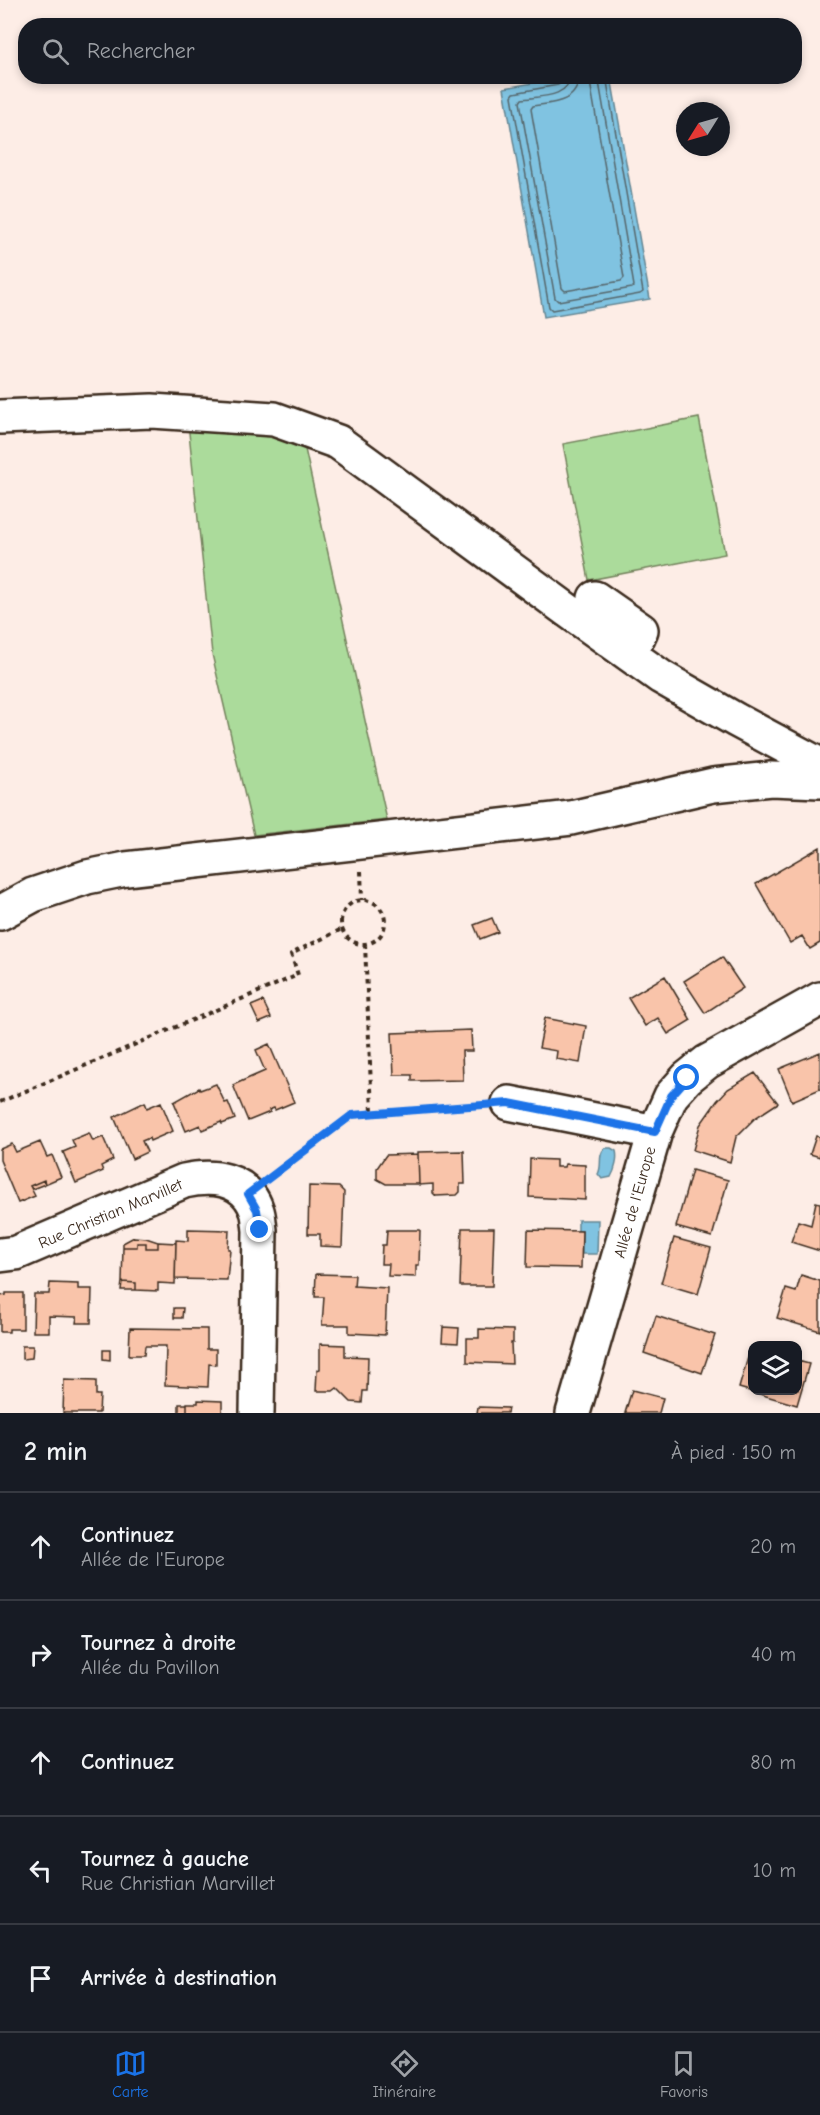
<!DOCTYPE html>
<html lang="fr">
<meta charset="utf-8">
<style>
body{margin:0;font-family:"Comic Neue",sans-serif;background:#20242c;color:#f1f3f6}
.controls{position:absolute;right:18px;bottom:18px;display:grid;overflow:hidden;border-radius:12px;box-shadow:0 3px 9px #0003}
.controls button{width:54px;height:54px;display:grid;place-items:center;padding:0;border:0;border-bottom:2px solid #363941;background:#171b24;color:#f1f3f6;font:30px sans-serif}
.compass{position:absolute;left:676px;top:102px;width:54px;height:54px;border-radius:50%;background:#171b24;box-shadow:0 3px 9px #0003;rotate:233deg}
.stop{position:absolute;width:18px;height:18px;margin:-14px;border:4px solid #1a73e8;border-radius:50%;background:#fff}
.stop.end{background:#1a73e8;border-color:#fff;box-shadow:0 2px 6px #0008}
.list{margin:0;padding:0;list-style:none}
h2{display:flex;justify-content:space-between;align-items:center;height:78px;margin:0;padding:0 24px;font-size:26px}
h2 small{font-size:20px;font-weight:400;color:#9ea1a6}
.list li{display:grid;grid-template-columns:39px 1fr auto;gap:18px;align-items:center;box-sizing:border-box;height:108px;padding:0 24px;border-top:2px solid #363941}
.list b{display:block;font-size:22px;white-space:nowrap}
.list p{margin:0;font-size:20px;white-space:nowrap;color:#9ea1a6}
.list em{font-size:20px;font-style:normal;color:#9ea1a6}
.icon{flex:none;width:33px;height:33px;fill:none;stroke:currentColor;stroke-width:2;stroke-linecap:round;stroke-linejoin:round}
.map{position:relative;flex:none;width:820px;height:1413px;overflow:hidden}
.search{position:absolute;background:#171b24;box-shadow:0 3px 9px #0003;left:18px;right:18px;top:18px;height:66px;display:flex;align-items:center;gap:15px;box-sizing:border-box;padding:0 21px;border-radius:24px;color:#9ea1a6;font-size:22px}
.sheet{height:618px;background:#171b24}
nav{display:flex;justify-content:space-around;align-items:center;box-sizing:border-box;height:84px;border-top:2px solid #363941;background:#171b24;font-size:16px;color:#9ea1a6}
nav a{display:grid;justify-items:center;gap:3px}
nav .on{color:#1a73e8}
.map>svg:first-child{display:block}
.green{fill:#abdb9b;stroke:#73825c;stroke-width:1.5}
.water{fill:#80c3e1;stroke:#648693;stroke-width:1.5}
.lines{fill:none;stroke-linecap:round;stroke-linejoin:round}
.shore{stroke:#57676c;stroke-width:1.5}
.building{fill:#f9c4aa;stroke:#3b2a1e;stroke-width:1.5}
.minor-casing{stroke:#3b2a1e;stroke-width:38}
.path{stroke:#3b2a1e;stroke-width:4;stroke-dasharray:4.5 4.5;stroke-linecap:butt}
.minor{stroke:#fff;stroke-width:33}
.route{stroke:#1a73e8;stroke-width:8}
.labels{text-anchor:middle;stroke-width:4.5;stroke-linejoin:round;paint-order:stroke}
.street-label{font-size:16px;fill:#3b2a1e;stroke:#fff}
</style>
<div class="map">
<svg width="820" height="1413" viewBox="0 0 820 1413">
<rect width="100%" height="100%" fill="#fdede6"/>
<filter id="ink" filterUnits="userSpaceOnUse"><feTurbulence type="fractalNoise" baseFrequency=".0167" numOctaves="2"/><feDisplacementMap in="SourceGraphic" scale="12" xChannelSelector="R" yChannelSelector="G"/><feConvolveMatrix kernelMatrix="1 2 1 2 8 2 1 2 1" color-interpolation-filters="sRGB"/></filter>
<g filter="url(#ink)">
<path class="green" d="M 699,418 L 725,554 L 589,580 L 563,444 Z
M 188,423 L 303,440 L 387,820 L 254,835 L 212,654 Z"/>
<path class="water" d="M 573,76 L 611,77 L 650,299 L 544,317 L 504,88 Z
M 605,1148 L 611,1148 L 616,1151 C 618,1159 615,1170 611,1177 L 602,1179 L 598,1174 C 603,1165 597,1156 605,1148 Z
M 578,1220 L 598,1220 L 597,1254 L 582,1254 L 582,1231 L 578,1231 Z"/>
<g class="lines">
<path class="shore" d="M 563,76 L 562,82 L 558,85 L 514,93 L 512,96 L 549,307 L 552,310 L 640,294 L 643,292 L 606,76
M 570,76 C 569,98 539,96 522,99 L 520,102 L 555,298 L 558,301 L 632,288 L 634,286 L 598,76
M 579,76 C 578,103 553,103 533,106 L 531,109 L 562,288 L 565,291 L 621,281 L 624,278 L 589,76"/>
</g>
<path class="building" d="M 820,847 L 820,943 L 810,949 L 802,936 L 790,943 L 756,884 Z
M 492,918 L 498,932 L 480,939 L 474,925 Z
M 722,957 L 743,988 L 705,1013 L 684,981 Z
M 665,976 L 691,1020 L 668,1034 L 658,1018 L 645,1026 L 628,998 Z
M 263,1001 L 271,1018 L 259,1023 L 251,1006 Z
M 545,1018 L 586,1026 L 580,1063 L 556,1059 L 557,1051 L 539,1048 Z
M 471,1030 L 472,1051 L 462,1051 L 463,1080 L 412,1081 L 412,1075 L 394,1075 L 392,1033 Z
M 269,1044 L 294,1102 L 275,1110 L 274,1108 L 269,1110 L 270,1112 L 248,1121 L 233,1085 L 265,1071 L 256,1050 Z
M 820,1052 L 820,1089 L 792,1101 L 779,1069 Z
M 755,1073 L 778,1103 L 755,1118 L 736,1137 L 730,1162 L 693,1150 L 700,1125 L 717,1101 L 728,1089 Z
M 216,1084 L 225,1103 L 228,1102 L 235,1119 L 222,1124 L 221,1122 L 202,1130 L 200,1125 L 186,1131 L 174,1102 L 199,1088 L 200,1090 Z
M 145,1102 L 147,1108 L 161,1102 L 173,1131 L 150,1141 L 149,1138 L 142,1141 L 147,1152 L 132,1159 L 114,1117 Z
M 89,1133 L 93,1141 L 103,1137 L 113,1160 L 101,1166 L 103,1171 L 76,1183 L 63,1152 L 75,1147 L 72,1140 Z
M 816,1136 L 820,1137 L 820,1157 L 810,1154 Z
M 40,1142 L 47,1157 L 52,1155 L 61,1177 L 45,1184 L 44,1180 L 30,1186 L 35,1196 L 18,1203 L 0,1160 L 0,1149 L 12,1144 L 16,1152 Z
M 464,1151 L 465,1184 L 460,1184 L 460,1192 L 457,1195 L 436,1196 L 433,1193 L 433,1184 L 419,1185 L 418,1152 Z
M 418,1154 L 419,1184 L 386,1184 L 377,1179 L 377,1168 L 386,1155 Z
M 530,1159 L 556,1160 L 556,1167 L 564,1167 L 565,1164 L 585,1165 L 585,1200 L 529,1197 Z
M 692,1170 L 728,1180 L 712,1237 L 676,1227 Z
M 44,1180 L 45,1184 L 32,1189 L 30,1186 Z
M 309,1186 L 339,1187 L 344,1192 L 342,1247 L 320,1246 L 320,1234 L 308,1234 Z
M 816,1202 L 820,1203 L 820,1251 L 791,1242 L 798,1221 L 811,1225 Z
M 462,1228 L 494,1228 L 492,1286 L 460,1286 Z
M 188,1229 L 229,1230 L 228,1249 L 230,1249 L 227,1280 L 175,1279 L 176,1240 L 188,1241 Z
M 387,1230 L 420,1230 L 419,1265 L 416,1265 L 416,1277 L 388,1276 L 389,1264 L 381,1264 L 382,1245 L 386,1245 Z
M 528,1230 L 582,1231 L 581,1268 L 527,1267 Z
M 134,1237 L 146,1238 L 158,1242 L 158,1248 L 146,1248 L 146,1243 L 137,1243 L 137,1247 L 123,1247 L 123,1243 Z
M 674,1238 L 711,1248 L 698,1294 L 661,1283 Z
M 158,1242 L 176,1243 L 175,1284 L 158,1283 L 158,1291 L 136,1290 L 136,1283 L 122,1282 L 123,1247 L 137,1247 L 137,1243 L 146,1243 L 146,1248 L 158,1248 Z
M 316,1274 L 355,1275 L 354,1286 L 387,1288 L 385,1335 L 349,1333 L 349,1325 L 322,1325 L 324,1297 L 315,1297 Z
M 801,1275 L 820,1281 L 820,1331 L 777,1318 L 786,1289 L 796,1292 Z
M 122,1282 L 136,1283 L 136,1290 L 121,1290 Z
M 50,1283 L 78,1284 L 78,1289 L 92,1289 L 91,1323 L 76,1323 L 77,1317 L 49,1316 L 49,1332 L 33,1332 L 34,1294 L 49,1294 Z
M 6,1293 L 23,1293 L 23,1329 L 9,1329 L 9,1332 L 0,1332 L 0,1296 L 6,1295 Z
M 174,1308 L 183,1308 L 182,1318 L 174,1318 Z
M 656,1316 L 715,1335 L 702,1373 L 644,1353 Z
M 443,1327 L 459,1328 L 458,1343 L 442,1342 Z
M 130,1328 L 207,1329 L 207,1349 L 216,1349 L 216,1365 L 209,1364 L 208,1387 L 165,1385 L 166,1346 L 145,1346 L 144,1355 L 129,1355 Z
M 479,1329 L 513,1330 L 513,1343 L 511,1343 L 512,1364 L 467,1362 L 467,1338 L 479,1338 Z
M 320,1344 L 345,1345 L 345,1356 L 368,1357 L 367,1391 L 363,1391 L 362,1403 L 351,1402 L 337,1388 L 333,1391 L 316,1391 L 317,1370 L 320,1369 Z
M 22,1346 L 33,1346 L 32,1358 L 22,1359 Z
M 751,1347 L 752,1347 L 752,1390 L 798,1390 L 798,1361 L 809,1364 L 797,1405 L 739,1388 Z
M 103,1350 L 110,1350 L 110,1360 L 103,1359 Z
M 64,1380 L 96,1381 L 96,1395 L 100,1395 L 99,1413 L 63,1413 Z
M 632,1390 L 663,1398 L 659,1413 L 625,1413 Z
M 198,1400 L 222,1401 L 222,1413 L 187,1413 L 187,1403 L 198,1403 Z
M 179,1404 L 187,1404 L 187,1413 L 179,1413 Z
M 478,1407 L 508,1408 L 507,1413 L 477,1413 Z"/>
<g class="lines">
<defs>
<path id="minor" d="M 0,417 L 152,411 L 274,419 L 338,442 L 567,610 L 661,677 L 736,720 L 820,765
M 595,598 L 641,630 L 630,654
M 0,913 L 33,895 L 87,877 L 126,869 L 571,818 L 713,785 L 771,779 L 820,781
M 509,1103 L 655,1132
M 0,1255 L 16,1253 L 184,1181 C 212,1175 246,1177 257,1211 C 259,1216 259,1224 260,1230 L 257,1413
M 573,1413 L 655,1132 L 671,1096 L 687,1078 L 707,1062 L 820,999"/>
</defs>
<use href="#minor" class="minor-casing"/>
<path class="path" d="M 361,871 L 362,900
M341 922a22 22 0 1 1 44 0a22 22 0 1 1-44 0Z
M 365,944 L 372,1112
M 0,1102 L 298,975 L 291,954 L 342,929
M 270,1177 L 352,1115 L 481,1105"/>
<use href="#minor" class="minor"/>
</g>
</g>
<g class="lines" filter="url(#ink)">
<path class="route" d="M 260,1230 L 257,1210 L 248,1194 L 352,1115 L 509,1103 L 655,1132 L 671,1096 L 687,1078"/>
</g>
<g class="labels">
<g class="street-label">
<text transform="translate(634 1202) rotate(-74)" y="6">Allée de l'Europe</text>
<text transform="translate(110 1213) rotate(-23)" y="6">Rue Christian Marvillet</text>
</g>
</g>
</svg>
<div class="controls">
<button><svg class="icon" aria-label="layers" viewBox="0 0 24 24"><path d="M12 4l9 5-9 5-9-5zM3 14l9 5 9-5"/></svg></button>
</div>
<svg class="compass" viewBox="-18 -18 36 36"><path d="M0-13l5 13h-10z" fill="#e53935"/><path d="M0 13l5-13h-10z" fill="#9ea1a6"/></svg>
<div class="stop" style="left:687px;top:1078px"></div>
<div class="stop end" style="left:260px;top:1230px"></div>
<div class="search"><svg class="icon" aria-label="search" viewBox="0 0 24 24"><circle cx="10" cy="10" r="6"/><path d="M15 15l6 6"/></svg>Rechercher</div>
</div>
<section class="sheet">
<h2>2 min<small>À pied · 150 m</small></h2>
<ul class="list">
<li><svg class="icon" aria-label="ahead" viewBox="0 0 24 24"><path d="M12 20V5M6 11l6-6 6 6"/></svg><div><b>Continuez</b><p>Allée de l'Europe</p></div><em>20 m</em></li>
<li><svg class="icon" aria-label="right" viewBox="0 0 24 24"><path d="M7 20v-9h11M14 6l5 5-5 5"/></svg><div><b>Tournez à droite</b><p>Allée du Pavillon</p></div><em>40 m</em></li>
<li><svg class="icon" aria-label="ahead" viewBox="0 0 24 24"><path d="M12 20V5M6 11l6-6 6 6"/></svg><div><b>Continuez</b></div><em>80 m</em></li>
<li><svg class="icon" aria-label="left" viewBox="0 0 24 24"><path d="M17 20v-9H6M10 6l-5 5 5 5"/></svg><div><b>Tournez à gauche</b><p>Rue Christian Marvillet</p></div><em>10 m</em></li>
<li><svg class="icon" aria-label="arrive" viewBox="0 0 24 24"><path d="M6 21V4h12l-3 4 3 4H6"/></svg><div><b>Arrivée à destination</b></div></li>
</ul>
</section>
<nav>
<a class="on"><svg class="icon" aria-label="map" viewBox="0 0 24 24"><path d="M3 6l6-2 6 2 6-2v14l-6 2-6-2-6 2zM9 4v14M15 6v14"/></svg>Carte</a>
<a><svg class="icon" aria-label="directions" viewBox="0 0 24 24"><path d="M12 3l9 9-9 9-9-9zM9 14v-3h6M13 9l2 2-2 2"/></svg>Itinéraire</a>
<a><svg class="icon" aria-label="saved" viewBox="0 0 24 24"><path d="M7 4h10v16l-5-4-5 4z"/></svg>Favoris</a>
</nav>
